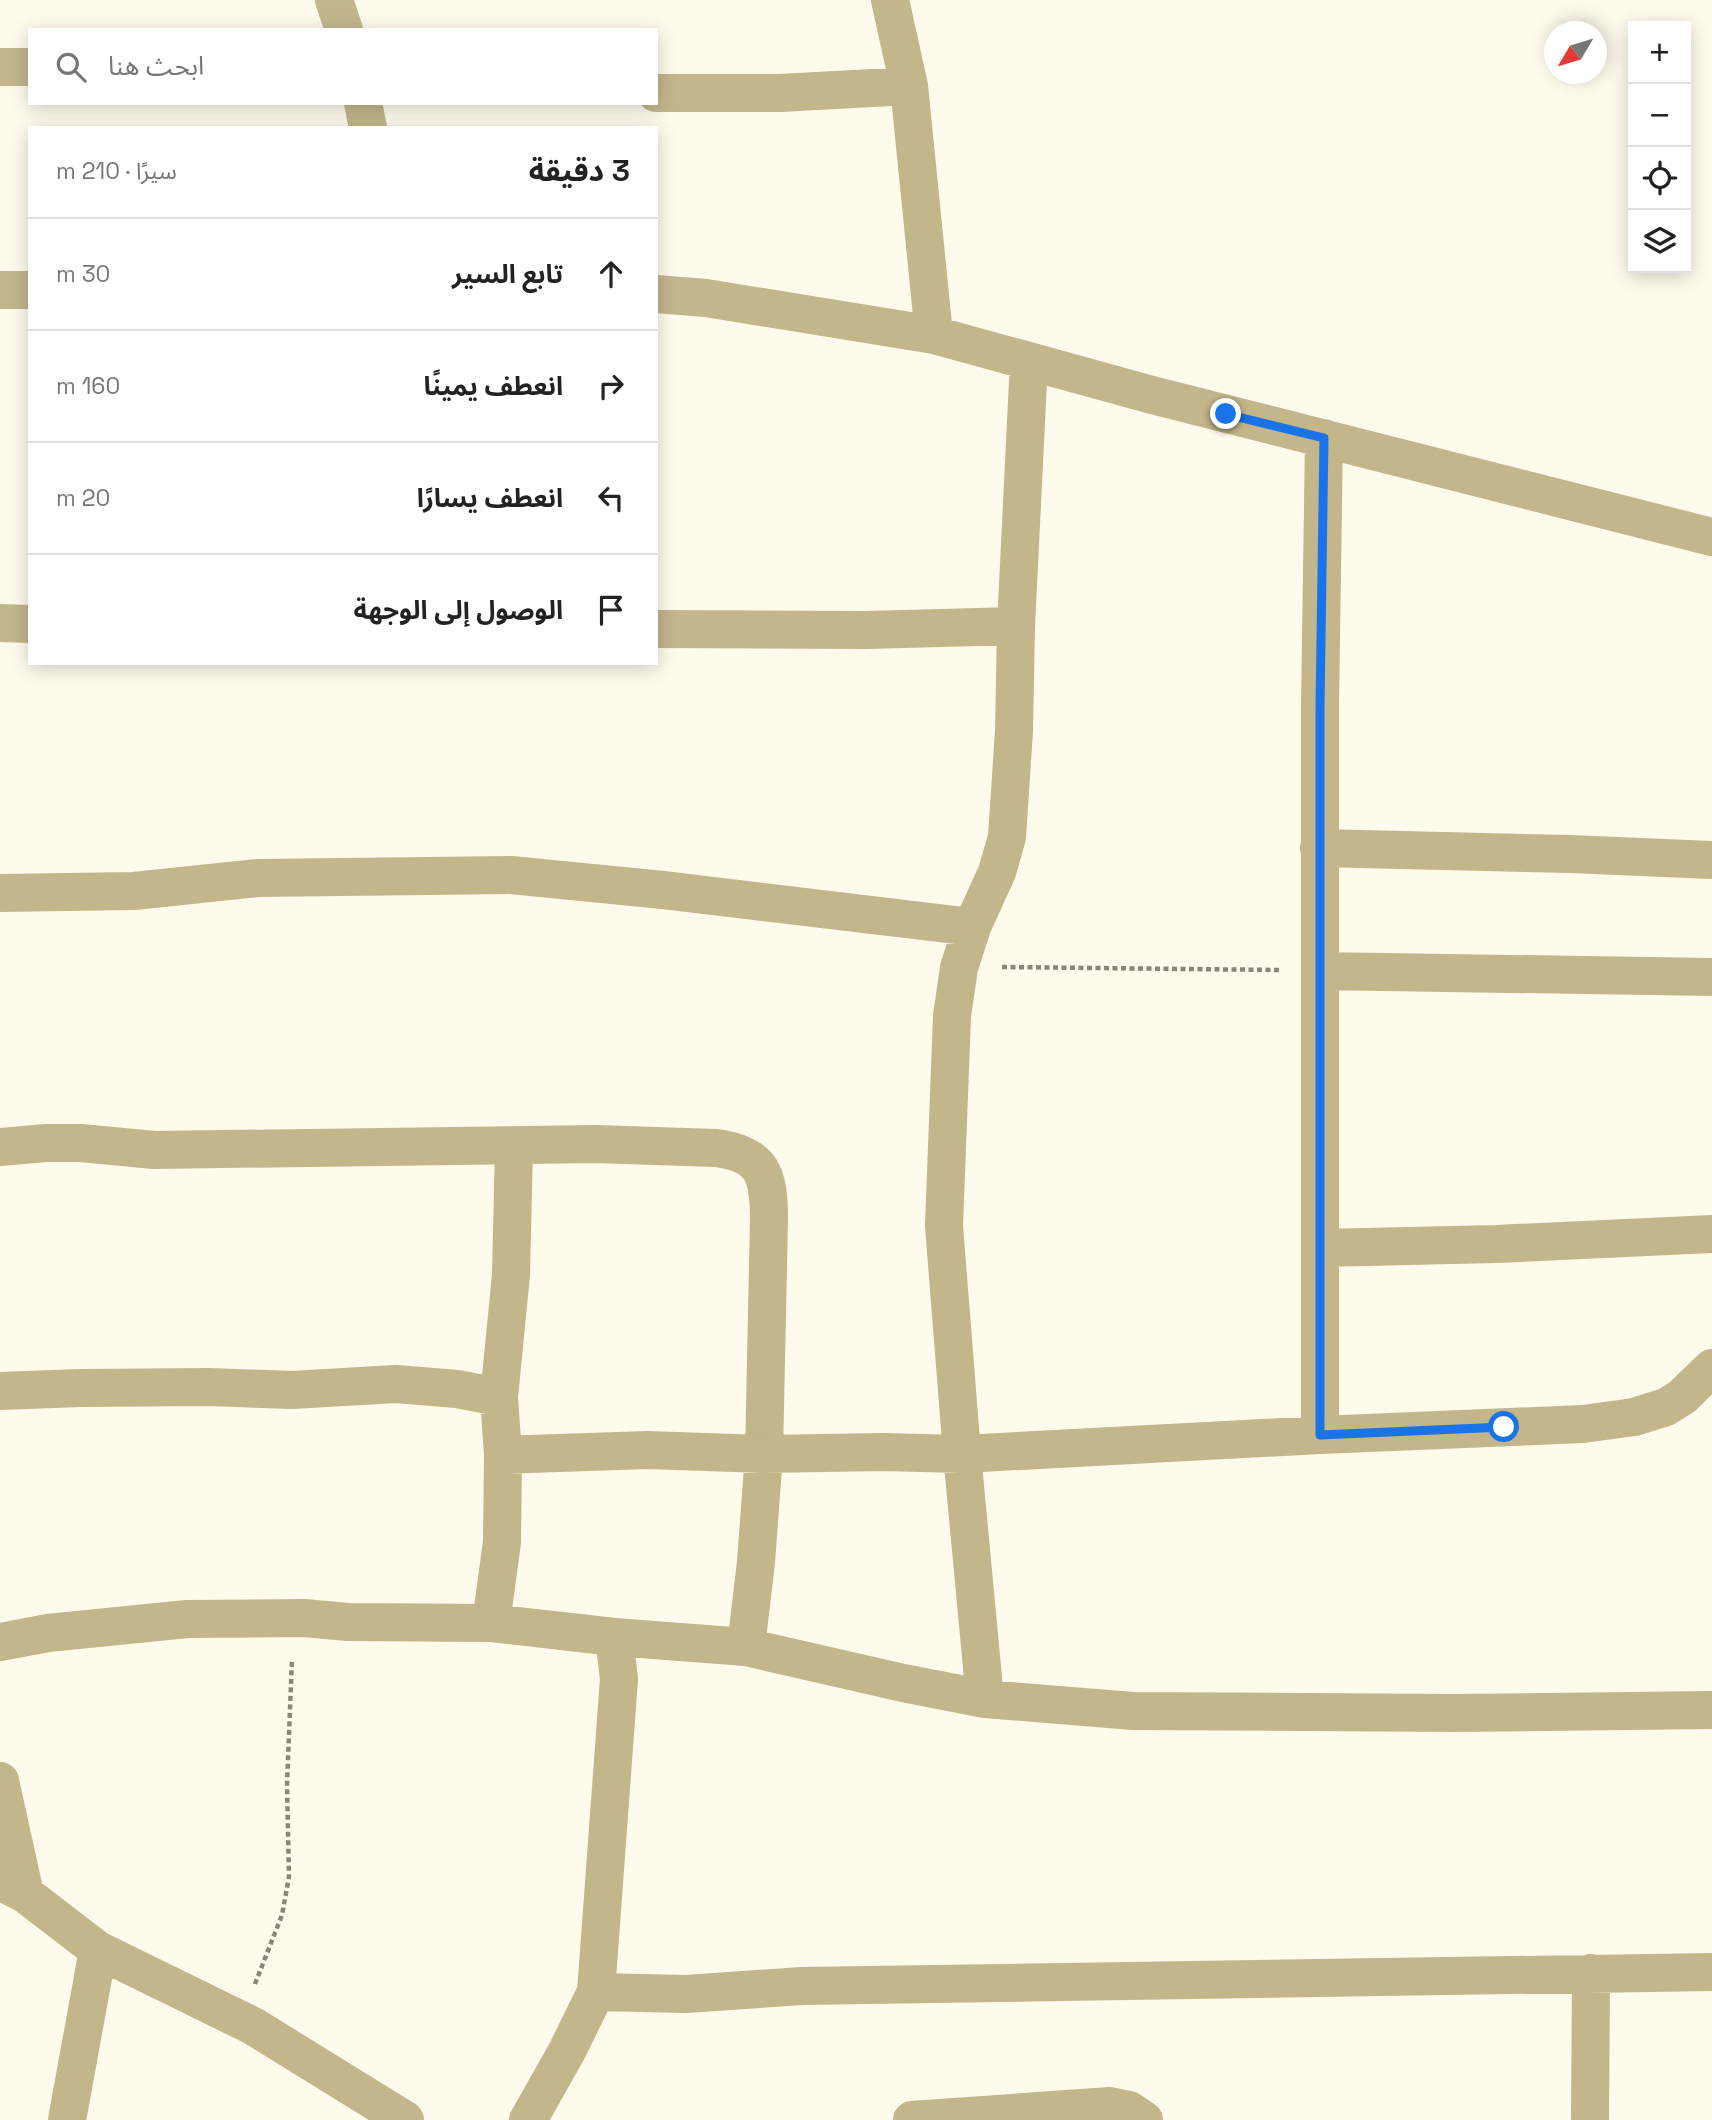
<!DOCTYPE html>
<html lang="ar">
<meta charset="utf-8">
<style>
body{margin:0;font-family:"Space Grotesk","Noto Sans Arabic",sans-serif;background:#f6f6f6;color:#222;direction:rtl}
.controls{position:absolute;right:21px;top:21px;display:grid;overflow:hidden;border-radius:0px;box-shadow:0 4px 18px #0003}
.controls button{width:63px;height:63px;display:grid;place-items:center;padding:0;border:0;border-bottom:2px solid #e0e0e0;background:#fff;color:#222;font:35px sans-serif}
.compass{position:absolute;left:1544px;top:21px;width:63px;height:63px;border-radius:50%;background:#fff;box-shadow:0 4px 18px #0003;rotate:232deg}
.stop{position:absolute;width:21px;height:21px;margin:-16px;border:5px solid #1a73e8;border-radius:50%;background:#fff}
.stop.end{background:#1a73e8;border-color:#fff;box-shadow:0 2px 7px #0008}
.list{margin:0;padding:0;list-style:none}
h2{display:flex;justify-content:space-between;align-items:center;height:91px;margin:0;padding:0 28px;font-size:30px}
h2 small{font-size:23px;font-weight:400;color:#767676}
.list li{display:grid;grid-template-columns:46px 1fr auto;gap:21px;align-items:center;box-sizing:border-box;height:112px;padding:0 28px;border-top:2px solid #e0e0e0}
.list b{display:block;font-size:26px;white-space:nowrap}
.list em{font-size:23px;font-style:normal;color:#767676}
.icon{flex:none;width:38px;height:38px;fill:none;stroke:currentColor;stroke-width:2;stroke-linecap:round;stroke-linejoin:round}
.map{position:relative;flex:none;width:1712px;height:2120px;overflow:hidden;direction:ltr}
.search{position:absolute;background:#fff;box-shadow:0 4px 18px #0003;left:28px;top:28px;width:630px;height:77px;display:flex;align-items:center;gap:18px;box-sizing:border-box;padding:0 24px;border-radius:0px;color:#767676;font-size:26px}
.panel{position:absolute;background:#fff;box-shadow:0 4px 18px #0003;left:28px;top:126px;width:630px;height:539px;border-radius:0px;direction:rtl}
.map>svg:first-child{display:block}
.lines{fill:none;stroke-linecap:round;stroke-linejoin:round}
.path{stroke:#88857a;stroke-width:4.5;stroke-dasharray:5 3.5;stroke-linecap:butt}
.street{stroke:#c2b68a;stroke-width:38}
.route{stroke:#1a73e8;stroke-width:9}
</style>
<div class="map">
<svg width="1712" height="2120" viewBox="0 0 1712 2120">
<rect width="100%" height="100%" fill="#fefaec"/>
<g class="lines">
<path class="path" d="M 1002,967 L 1280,970
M 255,1984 L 282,1915 L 289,1877 L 287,1785 L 292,1659"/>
<path class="street" d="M 334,0 L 344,30
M 890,0 L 909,86 L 934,335
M 0,67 L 30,67
M 656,93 L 780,93 L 909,86
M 363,103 L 368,128
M 0,290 L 30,290
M 656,294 L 706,298 L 934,335 L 1152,395 L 1712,537
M 0,623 L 30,624
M 656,629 L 866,630 L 1016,626
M 1319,848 L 1570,854 L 1712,860
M 0,893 L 134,891 L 258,878 L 511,875 L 663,890 L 972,927 L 959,968 L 952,1016 L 944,1226 L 962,1454 L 985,1699
M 972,927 L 997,872 L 1007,837 L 1014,731 L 1016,626 L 1029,361
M 1320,971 L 1712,977
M 0,1147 L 46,1143 L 81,1143 L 154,1150 L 595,1144 L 716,1148 C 763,1154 769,1175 769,1219 L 764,1454 L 756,1562 L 746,1647
M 1321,1248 L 1496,1244 L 1712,1234
M 0,1391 L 81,1388 L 209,1387 L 292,1390 L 396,1384 L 457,1389 L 499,1397
M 1320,1435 L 1320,706 L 1324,438
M 503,1455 L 647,1450 L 764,1454 L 882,1452 L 962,1454 L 1320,1435 L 1583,1424 L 1634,1417 L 1666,1407 L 1682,1397 L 1712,1368
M 491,1623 L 502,1542 L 503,1455 L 499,1397 L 511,1275 L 514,1147
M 0,1642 L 48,1633 L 187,1619 L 304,1618 L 348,1622 L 491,1623 L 614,1637 L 746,1647 L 903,1683 L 985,1699 L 1133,1711 L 1454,1713 L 1712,1710
M 0,1781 L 25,1894
M 0,1881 L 25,1894 L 98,1950 L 253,2026 L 405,2120
M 596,1992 L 686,1994 L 802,1986 L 1712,1972
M 67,2120 L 98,1950
M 528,2120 L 567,2051 L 596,1992 L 619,1679 L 614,1637
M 912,2120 L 1110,2106 L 1129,2110 L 1144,2120
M 1590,2120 L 1591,1973"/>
</g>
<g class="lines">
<path class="route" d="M 1226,414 L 1324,438 L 1320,706 L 1320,1435 L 1504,1427"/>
</g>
</svg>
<div class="controls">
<button>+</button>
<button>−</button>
<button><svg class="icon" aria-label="locate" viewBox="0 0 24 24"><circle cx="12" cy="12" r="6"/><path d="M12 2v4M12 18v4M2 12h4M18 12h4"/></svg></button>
<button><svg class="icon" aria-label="layers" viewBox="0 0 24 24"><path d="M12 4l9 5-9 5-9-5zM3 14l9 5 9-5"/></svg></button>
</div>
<svg class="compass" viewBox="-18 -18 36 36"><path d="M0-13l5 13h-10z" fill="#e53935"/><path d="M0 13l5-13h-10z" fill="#767676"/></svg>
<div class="stop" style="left:1504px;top:1427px"></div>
<div class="stop end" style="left:1226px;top:414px"></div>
<div class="search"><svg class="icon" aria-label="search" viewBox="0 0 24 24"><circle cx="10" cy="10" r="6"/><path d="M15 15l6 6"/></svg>ابحث هنا</div>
<section class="panel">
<h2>3 دقيقة<small>سيرًا · 210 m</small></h2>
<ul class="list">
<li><svg class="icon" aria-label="ahead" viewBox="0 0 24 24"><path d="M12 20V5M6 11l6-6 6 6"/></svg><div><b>تابع السير</b></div><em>30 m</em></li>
<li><svg class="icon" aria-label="right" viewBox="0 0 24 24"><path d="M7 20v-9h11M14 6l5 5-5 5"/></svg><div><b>انعطف يمينًا</b></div><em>160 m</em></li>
<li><svg class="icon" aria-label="left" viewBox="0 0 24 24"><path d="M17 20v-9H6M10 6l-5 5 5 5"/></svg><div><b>انعطف يسارًا</b></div><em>20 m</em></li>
<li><svg class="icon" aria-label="arrive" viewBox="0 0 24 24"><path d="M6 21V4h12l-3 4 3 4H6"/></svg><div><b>الوصول إلى الوجهة</b></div></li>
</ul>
</section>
</div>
